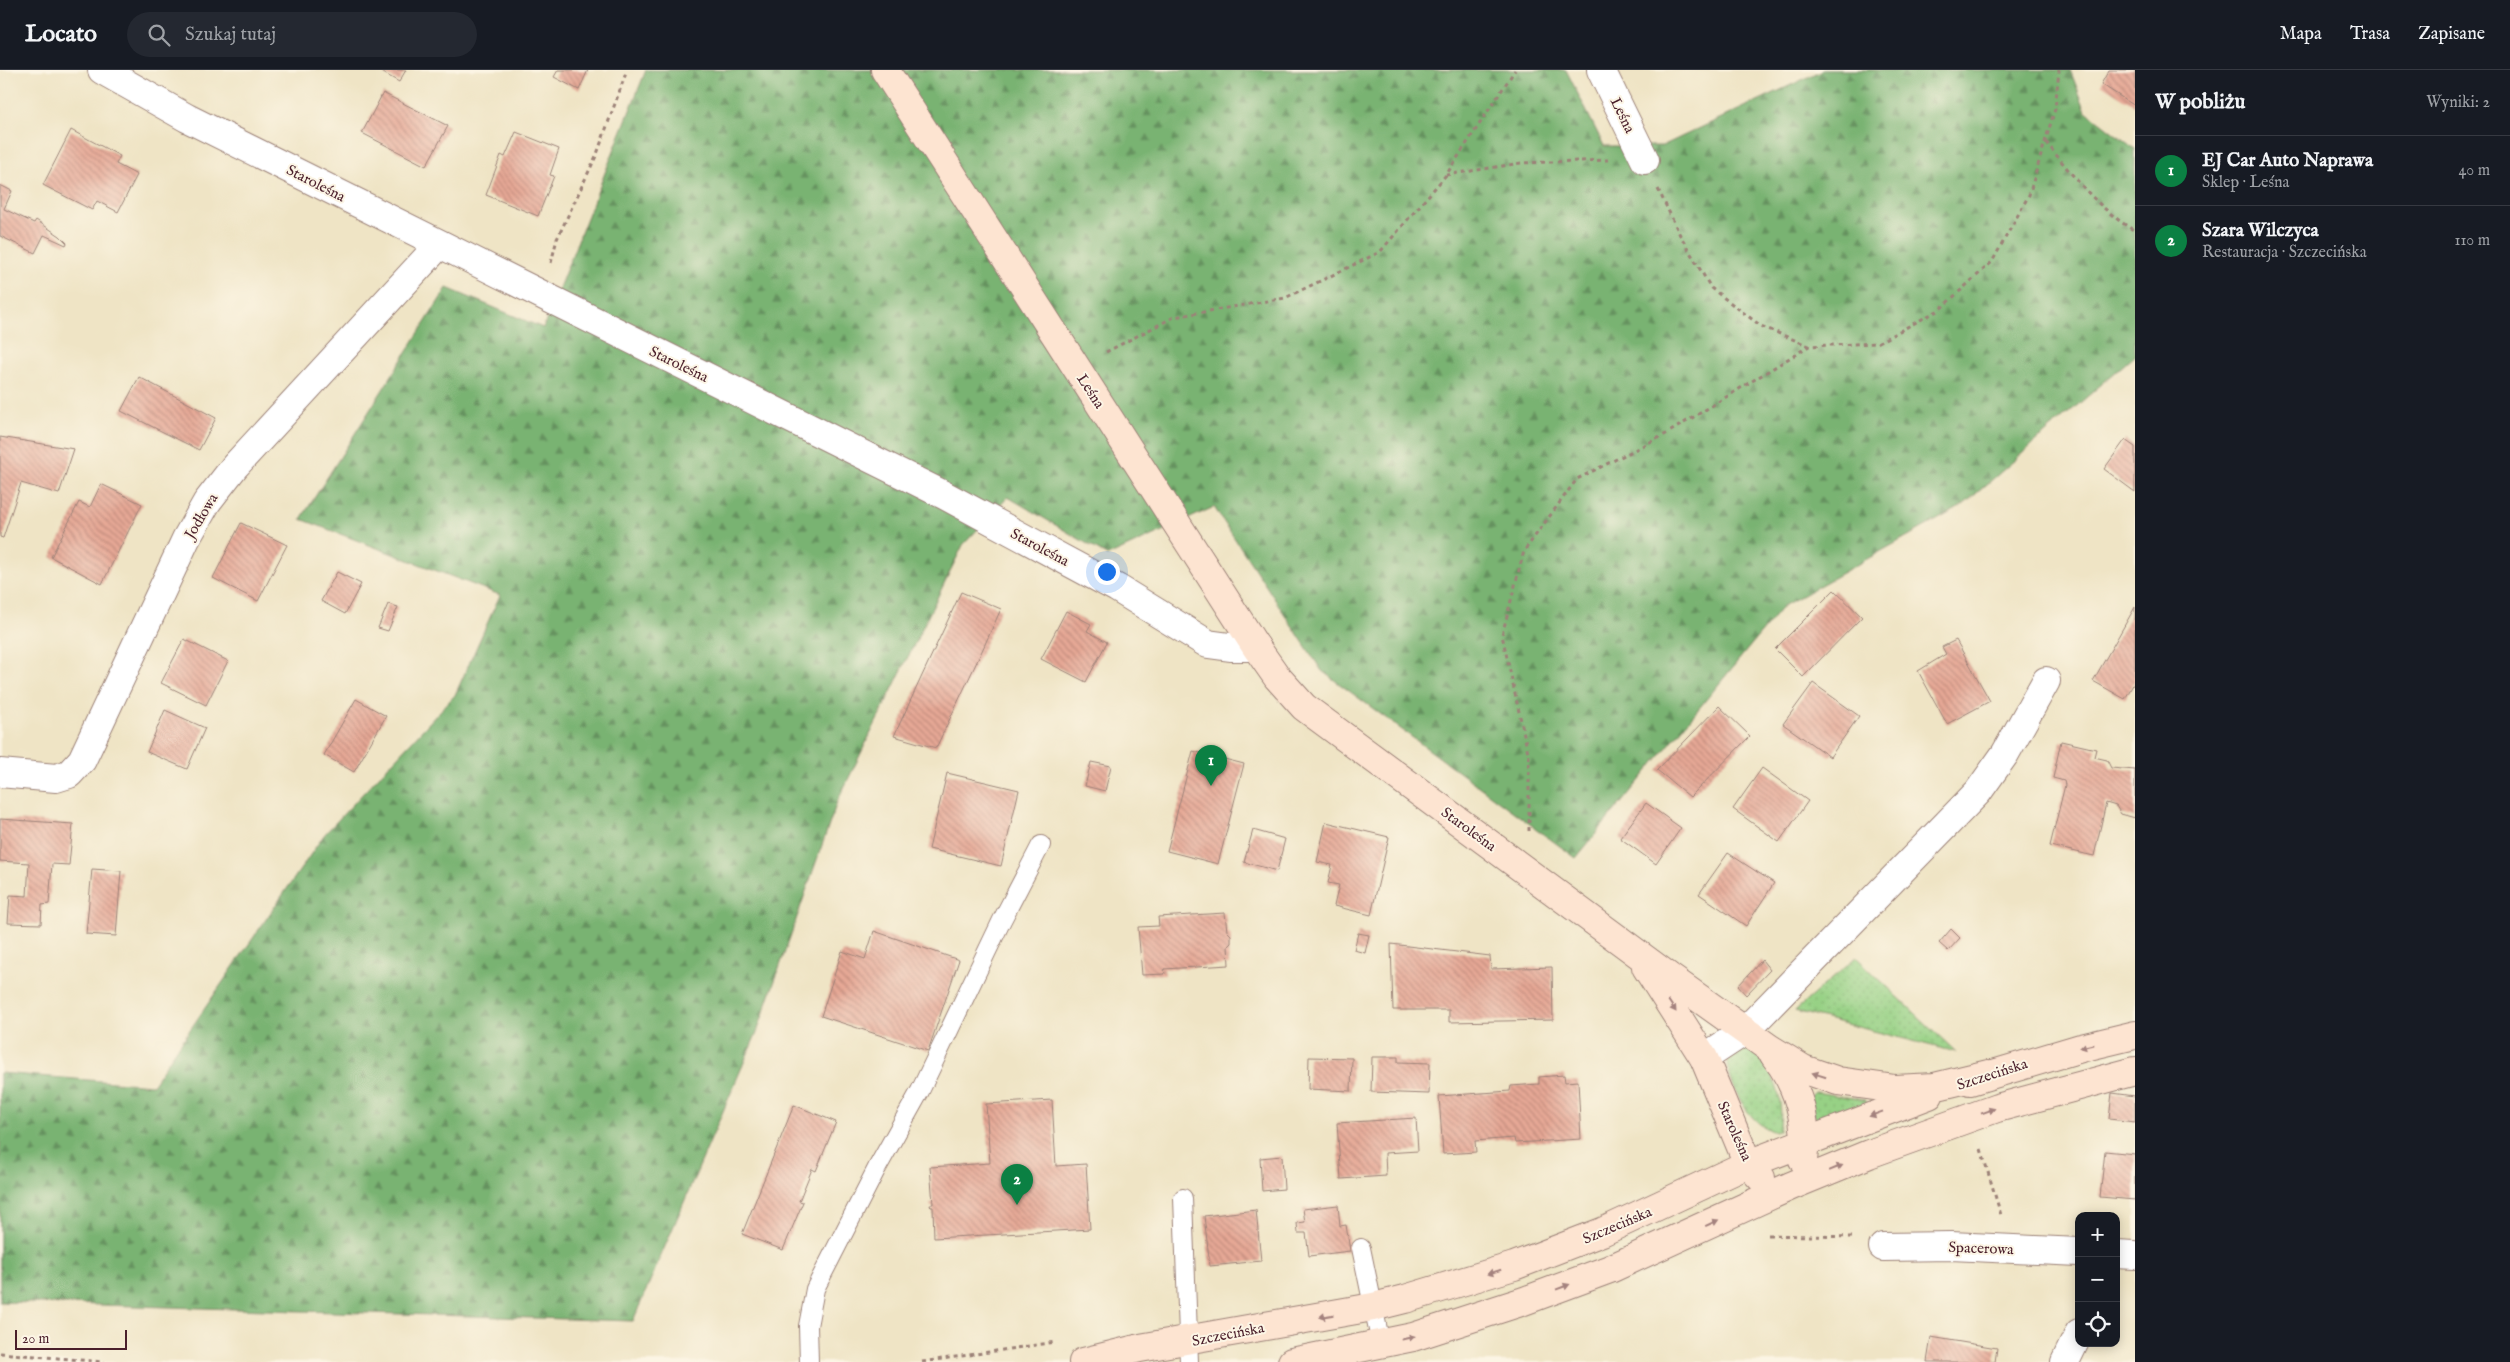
<!DOCTYPE html>
<html lang="pl">
<meta charset="utf-8">
<style>
body{margin:0;font-family:"IM FELL English",serif;background:#242831;color:#f1f3f6}
.controls{position:absolute;right:15px;bottom:15px;display:grid;overflow:hidden;border-radius:10px;box-shadow:0 2px 12px #0003}
.controls button{width:45px;height:45px;display:grid;place-items:center;padding:0;border:0;border-bottom:1px solid #363941;background:#171b24;color:#f1f3f6;font:25px sans-serif}
.scale{position:absolute;left:15px;bottom:12px;width:112px;box-sizing:border-box;padding-left:5px;border:2px solid #4a1f2b;border-top:0;font-size:14px;line-height:18px;white-space:nowrap;color:#4a1f2b;-webkit-text-stroke:4px #fcf5e5;paint-order:stroke}
.you{position:absolute;left:1106px;top:501px;width:18px;height:18px;margin:-12px;border:4px solid #fff;border-radius:50%;background:#1a73e8;box-shadow:0 0 0 8px #1a73e833}
.badge{display:grid;place-items:center;width:32px;height:32px;border-radius:50%;background:#0b8043;color:#fff;font-size:16px;font-weight:700}
.pin{position:absolute;translate:-50% -41px;filter:drop-shadow(0 1px 2px #0008)}
.pin::after{content:'';position:absolute;top:26px;width:18px;height:15px;background:inherit;clip-path:polygon(0 0,100% 0,50% 100%)}
.list{margin:0;padding:0;list-style:none}
h2{display:flex;justify-content:space-between;align-items:center;height:65px;margin:0;padding:0 20px;font-size:21px}
h2 small{font-size:16px;font-weight:400;color:#9ea1a6}
.list li{display:grid;grid-template-columns:32px 1fr auto;gap:15px;align-items:center;box-sizing:border-box;height:70px;padding:0 20px;border-top:1px solid #363941}
.list b{display:block;font-size:19px;white-space:nowrap}
.list p{margin:0;font-size:16px;white-space:nowrap;color:#9ea1a6}
.list em{font-size:16px;font-style:normal;color:#9ea1a6}
.icon{flex:none;width:28px;height:28px;fill:none;stroke:currentColor;stroke-width:2;stroke-linecap:round;stroke-linejoin:round}
.map{position:relative;flex:none;width:2135px;height:1292px;overflow:hidden}
header{display:flex;align-items:center;gap:30px;box-sizing:border-box;height:70px;padding:0 25px;background:#171b24;border-bottom:1px solid #363941}
header strong{font-size:24px}
nav{display:flex;gap:28px;margin-inline-start:auto;font-size:18px}
.search{width:350px;height:45px;background:#242831;display:flex;align-items:center;gap:12px;box-sizing:border-box;padding:0 18px;border-radius:28px;color:#9ea1a6;font-size:19px}
main{display:flex}
aside{flex:1;background:#171b24}
.map>svg:first-child{display:block}
.grass{fill:url(#grass-dots);stroke:#707858}
.forest{fill:url(#forest-firs);stroke:#62694e}
.building{fill:url(#building-back-hatch)}
.lines{fill:none;stroke-linecap:round;stroke-linejoin:round}
.lane-casing{stroke:#9c8278;stroke-width:20}
.street-casing{stroke:#9c8278;stroke-width:30}
.secondary-casing{stroke:#9c8278;stroke-width:30}
.path{stroke:#9c8278;stroke-width:3;stroke-dasharray:4 4;stroke-linecap:butt}
.lane{stroke:#fff;stroke-width:18}
.street{stroke:#fff;stroke-width:28}
.secondary{stroke:#fde4d1;stroke-width:28}
.oneway{fill:#a4827e}
.labels{text-anchor:middle;stroke-width:4;stroke-linejoin:round;paint-order:stroke}
.street-label{font-size:15px;fill:#4a1f2b;stroke:#fcf5e5}
</style>
<header>
<strong>Locato</strong>
<div class="search"><svg class="icon" aria-label="search" viewBox="0 0 24 24"><circle cx="10" cy="10" r="6"/><path d="M15 15l6 6"/></svg>Szukaj tutaj</div>
<nav><a>Mapa</a><a>Trasa</a><a>Zapisane</a></nav>
</header>
<main>
<div class="map">
<svg width="2135" height="1292" viewBox="0 0 2135 1292">
<defs>
<pattern id="grass-dots" width="8" height="8" patternUnits="userSpaceOnUse" patternTransform="scale(1.25)"><rect width="8" height="8" fill="#97d185"/><path d="M2 2h.1M6 6h.1" fill="none" stroke="#84b373" stroke-width="1.8" stroke-linecap="round"/></pattern>
<pattern id="forest-firs" width="22" height="20" patternUnits="userSpaceOnUse" patternTransform="scale(1.25)"><rect width="22" height="20" fill="#79b372"/><path d="M5 1l3.5 6h-7zM16 11l3.5 6h-7z" fill="#65915e"/></pattern>
<pattern id="building-back-hatch" width="6" height="6" patternUnits="userSpaceOnUse" patternTransform="scale(1.25)"><rect width="6" height="6" fill="#e6a895"/><path d="M-1 5l2 2M0 0l6 6M5-1l2 2" fill="none" stroke="#bc887a"/></pattern>
</defs>
<rect width="100%" height="100%" fill="#fcf5e5"/>
<filter id="ink" filterUnits="userSpaceOnUse"><feTurbulence type="fractalNoise" baseFrequency=".02" numOctaves="2"/><feDisplacementMap in="SourceGraphic" scale="10" xChannelSelector="R" yChannelSelector="G"/><feConvolveMatrix kernelMatrix="1 2 1 2 8 2 1 2 1" color-interpolation-filters="sRGB"/></filter>
<filter id="wash" filterUnits="userSpaceOnUse"><feTurbulence type="fractalNoise" baseFrequency=".0096" numOctaves="4" result="noise"/><feDisplacementMap in="SourceGraphic" scale="20" xChannelSelector="R" yChannelSelector="G"/><feGaussianBlur stdDeviation="1.12" result="paint"/><feColorMatrix in="noise" values="0 0 0 0 0 0 0 0 0 0 0 0 0 0 0 0 0 1.4 0 .05"/><feComposite in="paint" operator="in"/></filter>
<g filter="url(#wash)">
<rect width="100%" height="100%" fill="#efe4c5"/>
<path class="grass" d="M 1856,887 L 1956,982 L 1795,941 Z
M 1737,976 C 1772,984 1786,1029 1779,1060 L 1775,1062 C 1749,1055 1727,1014 1728,987 Z
M 1815,1022 L 1865,1030 L 1868,1034 L 1816,1055 L 1811,1026 Z"/>
<path class="forest" d="M 646,0 L 1566,0 L 1604,76 L 1662,76 L 1823,0 L 2070,0 L 2086,41 L 2135,79 L 2135,285 L 1962,436 L 1783,536 L 1576,788 L 1322,601 L 1214,437 L 1108,486 L 1008,427 L 963,475 L 837,732 L 757,962 L 633,1251 L 0,1232 L 0,1003 L 152,1015 L 324,765 L 455,625 L 500,525 L 301,449 L 447,218 L 543,258 Z"/>
<g id="blocks">
<path class="building" d="M 378,0 L 406,0 L 399,12 Z
M 558,0 L 588,0 L 579,20 L 554,7 Z
M 2109,0 L 2135,0 L 2135,36 L 2101,14 Z
M 383,23 L 448,56 L 426,96 L 362,63 Z
M 71,60 L 120,86 L 116,94 L 137,105 L 118,142 L 97,131 L 92,140 L 43,115 Z
M 516,62 L 559,79 L 550,105 L 554,106 L 538,146 L 486,125 L 501,85 L 505,87 Z
M 0,115 L 12,121 L 4,139 L 34,153 L 36,150 L 60,166 L 67,173 L 66,175 L 44,165 L 35,183 L 0,166 Z
M 139,307 L 216,348 L 199,380 L 121,341 Z
M 0,367 L 74,379 L 59,424 L 21,413 L 3,468 L 0,467 Z
M 2125,370 L 2135,377 L 2135,422 L 2104,399 Z
M 101,414 L 142,434 L 102,514 L 51,487 L 79,432 L 90,437 Z
M 241,453 L 287,475 L 258,531 L 213,508 Z
M 337,502 L 361,514 L 345,544 L 321,531 Z
M 1834,520 L 1862,547 L 1803,607 L 1775,579 Z
M 961,522 L 1001,539 L 981,583 L 936,678 L 894,666 Z
M 388,534 L 398,537 L 388,561 L 378,558 Z
M 2135,537 L 2135,611 L 2125,629 L 2093,611 Z
M 1066,541 L 1091,554 L 1087,561 L 1107,572 L 1086,612 L 1041,589 Z
M 184,569 L 228,591 L 206,635 L 161,613 Z
M 1956,570 L 1990,631 L 1947,654 L 1918,601 L 1946,584 L 1942,577 Z
M 1813,613 L 1859,646 L 1830,687 L 1783,654 Z
M 356,629 L 386,646 L 354,702 L 324,685 Z
M 1719,636 L 1750,666 L 1690,727 L 1657,700 Z
M 165,640 L 205,658 L 187,699 L 147,682 Z
M 2061,671 L 2096,679 L 2094,687 L 2107,690 L 2111,698 L 2135,700 L 2135,748 L 2121,744 L 2116,736 L 2106,733 L 2094,786 L 2050,776 L 2065,715 L 2064,711 L 2053,708 Z
M 1193,681 L 1244,694 L 1218,794 L 1167,781 Z
M 1091,692 L 1111,696 L 1105,721 L 1085,716 Z
M 1762,698 L 1808,731 L 1779,772 L 1733,739 Z
M 947,703 L 1019,720 L 1001,796 L 929,779 Z
M 1646,733 L 1681,758 L 1656,794 L 1620,768 Z
M 0,749 L 73,754 L 69,795 L 52,794 L 49,834 L 42,835 L 41,854 L 8,853 L 10,825 L 27,826 L 29,793 L 0,791 Z
M 1326,752 L 1389,767 L 1371,845 L 1334,836 L 1339,815 L 1328,813 L 1332,795 L 1317,792 Z
M 1253,760 L 1285,769 L 1277,801 L 1244,792 Z
M 1728,783 L 1774,813 L 1746,856 L 1699,824 Z
M 92,799 L 121,801 L 116,866 L 86,864 Z
M 1225,843 L 1227,861 L 1231,865 L 1231,873 L 1228,876 L 1229,895 L 1164,899 L 1165,904 L 1142,905 L 1138,857 L 1159,856 L 1158,847 Z
M 1951,859 L 1960,868 L 1948,881 L 1939,873 Z
M 874,861 L 959,890 L 928,981 L 821,946 L 842,881 L 865,889 Z
M 1358,863 L 1369,865 L 1365,883 L 1354,880 Z
M 1391,874 L 1490,886 L 1491,899 L 1552,897 L 1553,950 L 1449,952 L 1449,940 L 1393,940 Z
M 1762,890 L 1770,900 L 1746,925 L 1738,916 Z
M 1309,987 L 1352,988 L 1351,1021 L 1308,1019 Z
M 1372,987 L 1398,987 L 1398,992 L 1430,993 L 1429,1024 L 1371,1022 Z
M 1564,1005 L 1565,1012 L 1578,1011 L 1581,1069 L 1515,1073 L 1514,1068 L 1475,1071 L 1476,1082 L 1443,1084 L 1439,1026 L 1510,1021 L 1511,1016 L 1539,1014 L 1539,1007 Z
M 2112,1023 L 2135,1026 L 2135,1052 L 2109,1049 Z
M 1052,1030 L 1056,1096 L 1086,1094 L 1090,1159 L 934,1168 L 933,1137 L 931,1137 L 930,1134 L 933,1134 L 930,1097 L 990,1093 L 986,1034 Z
M 794,1035 L 836,1052 L 816,1101 L 812,1099 L 799,1131 L 803,1132 L 783,1180 L 742,1164 Z
M 1416,1048 L 1418,1081 L 1385,1083 L 1386,1106 L 1341,1109 L 1337,1053 Z
M 2105,1081 L 2135,1084 L 2135,1130 L 2100,1127 Z
M 1282,1086 L 1284,1119 L 1262,1121 L 1260,1088 Z
M 1338,1135 L 1340,1156 L 1346,1155 L 1350,1181 L 1309,1186 L 1306,1163 L 1298,1163 L 1297,1153 L 1305,1152 L 1303,1139 Z
M 1256,1140 L 1261,1191 L 1210,1196 L 1204,1146 Z
M 1931,1267 L 1997,1278 L 1995,1292 L 1927,1292 Z"/>
</g>
</g>
<g filter="url(#ink)">
<use href="#blocks" fill-opacity="0" stroke="#9c8278" stroke-width="1"/>
<g class="lines">
<defs>
<path id="lane" d="M 1183,1128 L 1189,1292
M 1361,1178 L 1381,1274
M 809,1292 L 808,1256 L 815,1219 L 877,1098 L 920,1021 L 1002,850 L 1041,775"/>
<path id="street" d="M 102,0 L 187,48 L 944,425 L 1117,518 L 1208,574 L 1230,577 L 1256,577
M 1601,0 L 1645,90
M 0,703 L 56,708 L 69,704 L 82,690 L 186,469 L 207,432 L 235,396 L 439,175
M 1704,988 L 1745,961 L 1978,722 L 2005,684 L 2046,611
M 1883,1177 L 1951,1176 L 2079,1182
M 2116,1184 L 2135,1185
M 2065,1292 L 2079,1263"/>
<path id="secondary" d="M 885,0 L 1256,577 L 1277,607 L 1304,637 L 1672,909 L 1769,978 L 1803,999 L 1838,1011 L 1895,1019 L 1934,1017 L 1988,1004
M 1646,897 L 1704,988 L 1748,1094 L 1761,1108
M 1774,985 C 1798,1015 1809,1052 1803,1090
M 1970,1011 L 2081,978 L 2135,965
M 1083,1292 L 1140,1278 L 1373,1237 L 1405,1229 L 1514,1196 L 1602,1162 L 1748,1094 L 1929,1025
M 1292,1292 L 1413,1267 L 1524,1231 L 1610,1199 L 1791,1116 L 1869,1084 L 1997,1038 L 2135,1001"/>
</defs>
<use href="#lane" class="lane-casing"/>
<use href="#street" class="street-casing"/>
<use href="#secondary" class="secondary-casing"/>
<path class="path" d="M 2046,72 C 2072,105 2098,139 2135,161
M 1446,105 L 1521,93 L 1608,90
M 1658,119 L 1680,165 L 1711,218 L 1761,256 L 1809,276 L 1877,273 L 1939,240 L 1992,192 L 2029,125 L 2055,39 L 2059,0
M 551,193 L 557,169 L 597,84 L 627,0
M 1106,282 L 1174,247 L 1285,228 L 1380,182 L 1446,105 L 1515,0
M 1529,761 L 1529,687 L 1502,565 L 1524,481 L 1577,409 L 1666,364 L 1809,276
M 1981,1079 L 2001,1145
M 1768,1165 L 1852,1167
M 0,1283 L 104,1292
M 922,1292 L 1056,1272"/>
<use href="#lane" class="lane"/>
<use href="#street" class="street"/>
<use href="#secondary" class="secondary"/>
</g>
<defs><path id="oneway-solid" d="M-6-.8H1V-3.2L6.5 0L1 3.2V.8H-6Z" transform="scale(1.25)"/></defs>
<g class="oneway">
<use href="#oneway-solid" transform="translate(1672 936) rotate(56)"/>
<use href="#oneway-solid" transform="translate(2087 976) rotate(166)"/>
<use href="#oneway-solid" transform="translate(1819 1005) rotate(-162)"/>
<use href="#oneway-solid" transform="translate(1988 1041) rotate(-20)"/>
<use href="#oneway-solid" transform="translate(1876 1044) rotate(160)"/>
<use href="#oneway-solid" transform="translate(1836 1098) rotate(-22)"/>
<use href="#oneway-solid" transform="translate(1712 1153) rotate(-25)"/>
<use href="#oneway-solid" transform="translate(1494 1202) rotate(163)"/>
<use href="#oneway-solid" transform="translate(1563 1217) rotate(-21)"/>
<use href="#oneway-solid" transform="translate(1326 1246) rotate(170)"/>
<use href="#oneway-solid" transform="translate(1408 1268) rotate(-14)"/>
</g>
</g>
<g class="labels">
<g class="street-label">
<text transform="translate(1623 45) rotate(64)" y="5">Leśna</text>
<text transform="translate(316 113) rotate(27)" y="5">Staroleśna</text>
<text transform="translate(679 294) rotate(26)" y="5">Staroleśna</text>
<text transform="translate(1091 321) rotate(57)" y="5">Leśna</text>
<text transform="translate(201 446) rotate(-59)" y="5">Jodłowa</text>
<text transform="translate(1040 477) rotate(28)" y="5">Staroleśna</text>
<text transform="translate(1469 759) rotate(36)" y="5">Staroleśna</text>
<text transform="translate(1992 1004) rotate(-18)" y="5">Szczecińska</text>
<text transform="translate(1735 1061) rotate(66)" y="5">Staroleśna</text>
<text transform="translate(1617 1155) rotate(-23)" y="5">Szczecińska</text>
<text transform="translate(1981 1178) rotate(2)" y="5">Spacerowa</text>
<text transform="translate(1228 1264) rotate(-11)" y="5">Szczecińska</text>
</g>
</g>
</svg>
<div class="controls">
<button>+</button>
<button>−</button>
<button><svg class="icon" aria-label="locate" viewBox="0 0 24 24"><circle cx="12" cy="12" r="6"/><path d="M12 2v4M12 18v4M2 12h4M18 12h4"/></svg></button>
</div>
<div class="scale">20 m</div>
<div class="you"></div>
<div class="pin badge" style="left:1211px;top:716px">1</div>
<div class="pin badge" style="left:1017px;top:1135px">2</div>
</div>
<aside>
<h2>W pobliżu<small>Wyniki: 2</small></h2>
<ul class="list">
<li><span class="badge">1</span><div><b>EJ Car Auto Naprawa</b><p>Sklep · Leśna</p></div><em>40 m</em></li>
<li><span class="badge">2</span><div><b>Szara Wilczyca</b><p>Restauracja · Szczecińska</p></div><em>110 m</em></li>
</ul>
</aside>
</main>
